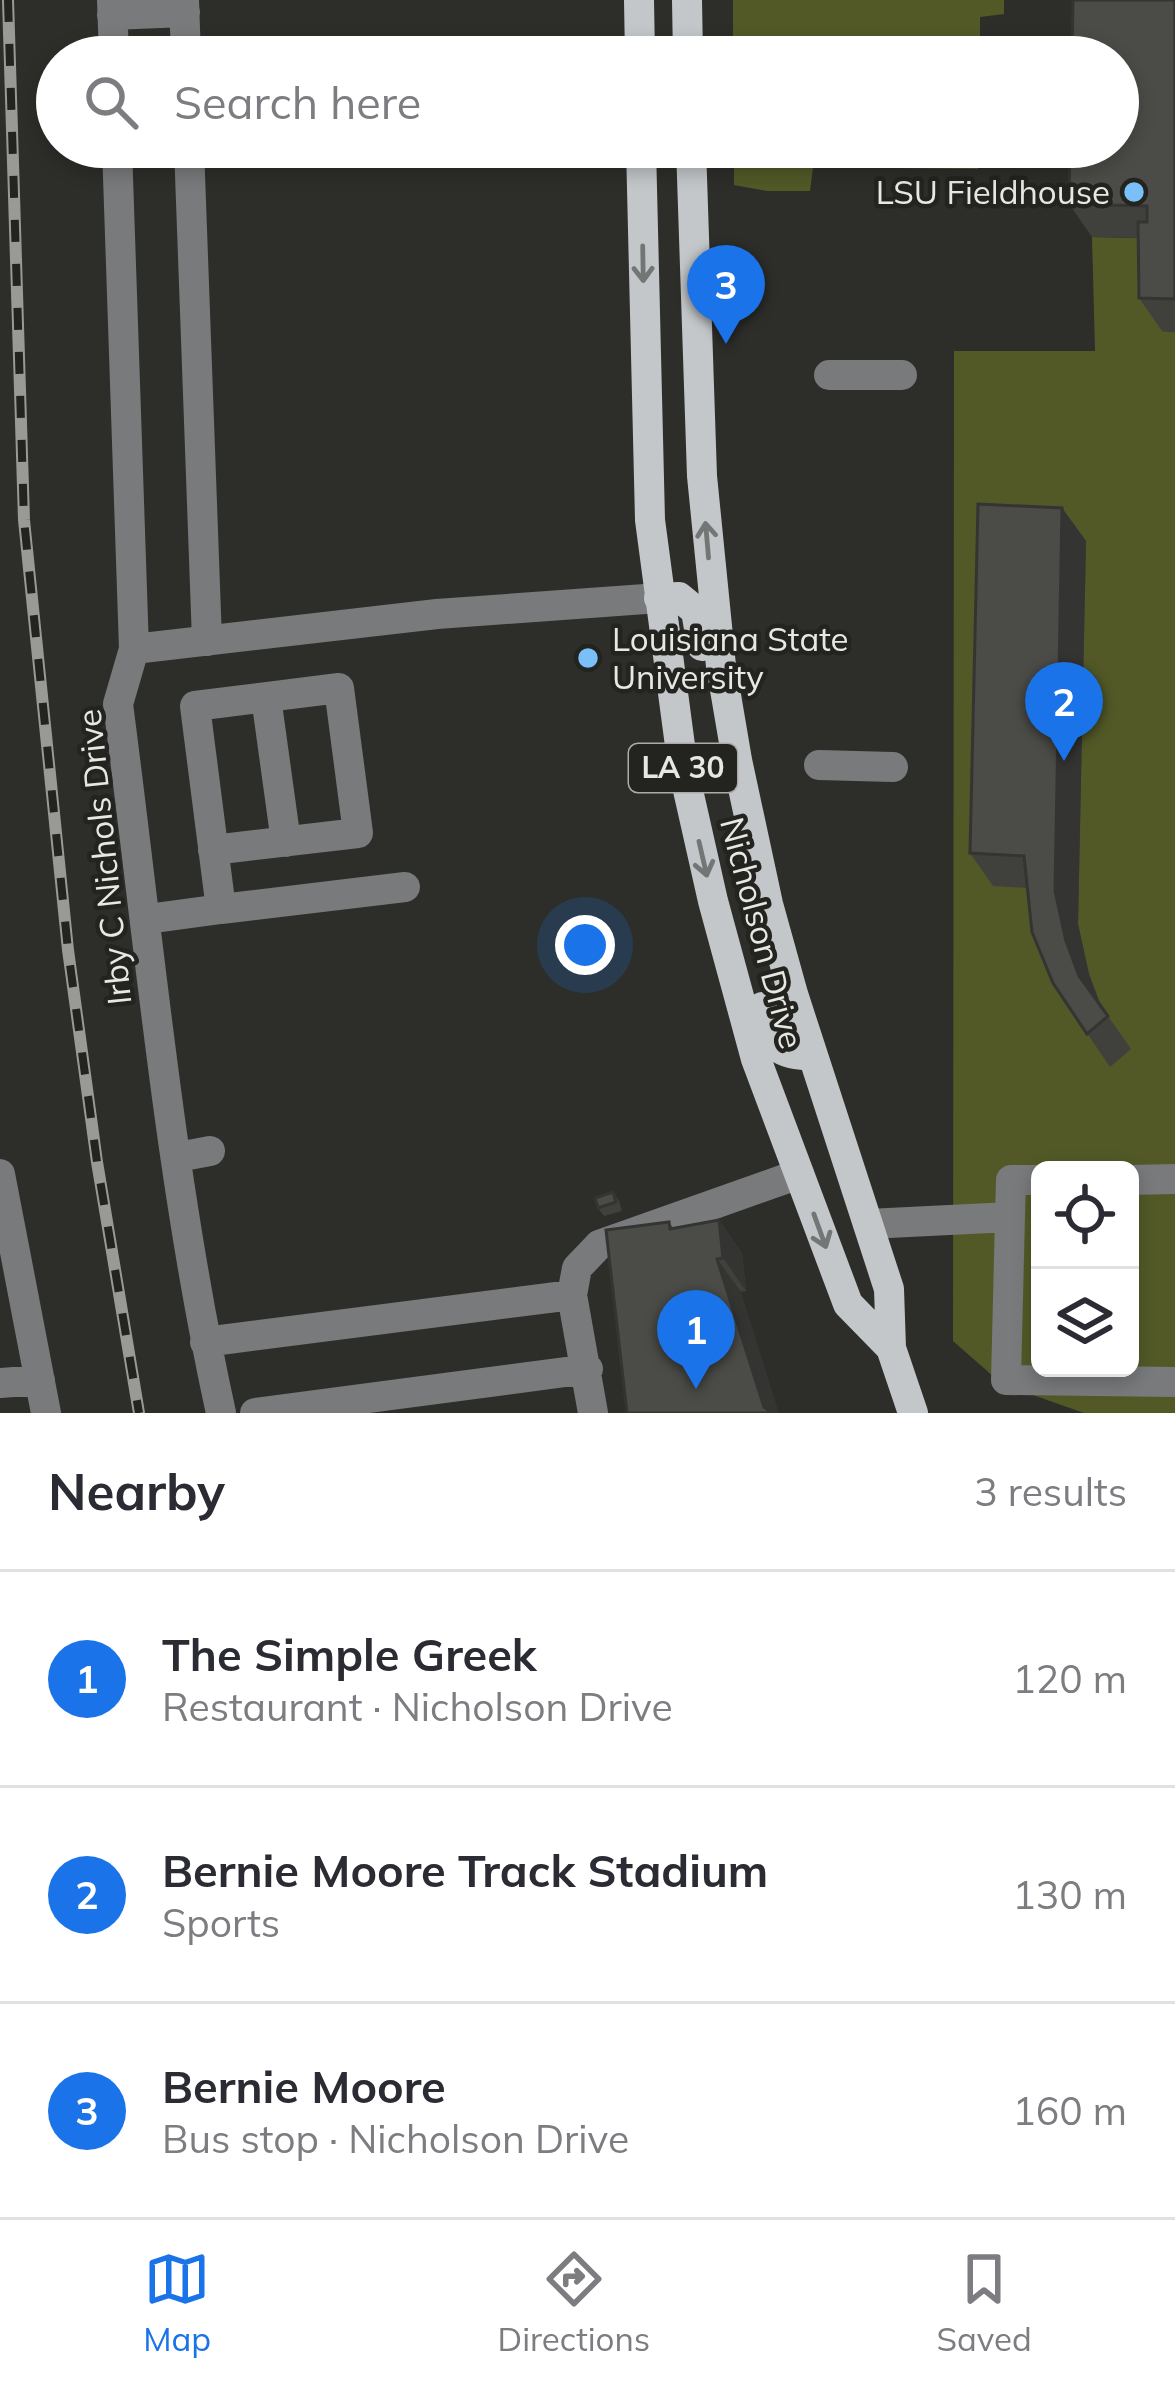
<!DOCTYPE html>
<meta charset="utf-8">
<style>
body{margin:0;font-family:Mulish,sans-serif;background:#f7f7f7;color:#2b2b33}
.controls{position:absolute;right:36px;bottom:36px;display:grid;overflow:hidden;border-radius:18px;box-shadow:0 6px 18px #0003}
.controls button{width:108px;height:108px;display:grid;place-items:center;padding:0;border:0;border-bottom:3px solid #e1e1e2;background:#fff;color:#2b2b33;font:60px sans-serif}
.you{position:absolute;left:585px;top:945px;width:42px;height:42px;margin:-30px;border:9px solid #fff;border-radius:50%;background:#1a73e8;box-shadow:0 0 0 18px #1a73e833}
.badge{display:grid;place-items:center;width:78px;height:78px;border-radius:50%;background:#1a73e8;color:#fff;font-size:39px;font-weight:700}
.pin{position:absolute;translate:-50% -99px;filter:drop-shadow(0 3px 6px #0008)}
.pin::after{content:'';position:absolute;top:63px;width:42px;height:36px;background:inherit;clip-path:polygon(0 0,100% 0,50% 100%)}
.list{margin:0;padding:0;list-style:none}
h2{display:flex;justify-content:space-between;align-items:center;height:156px;margin:0;padding:0 48px;font-size:51px}
h2 small{font-size:39px;font-weight:400;color:#7c7c81}
.list li{display:grid;grid-template-columns:78px 1fr auto;gap:36px;align-items:center;box-sizing:border-box;height:216px;padding:0 48px;border-top:3px solid #e1e1e2}
.list b{display:block;font-size:45px;white-space:nowrap}
.list p{margin:0;font-size:39px;white-space:nowrap;color:#7c7c81}
.list em{font-size:39px;font-style:normal;color:#7c7c81}
.icon{flex:none;width:66px;height:66px;fill:none;stroke:currentColor;stroke-width:2;stroke-linecap:round;stroke-linejoin:round}
.map{position:relative;flex:none;width:1175px;height:1413px;overflow:hidden}
.search{position:absolute;background:#fff;box-shadow:0 6px 18px #0003;left:36px;right:36px;top:36px;height:132px;display:flex;align-items:center;gap:30px;box-sizing:border-box;padding:0 42px;border-radius:66px;color:#7c7c81;font-size:45px}
.sheet{height:804px;background:#fff}
nav{display:flex;justify-content:space-around;align-items:center;box-sizing:border-box;height:168px;border-top:3px solid #e1e1e2;background:#fff;font-size:33px;color:#7c7c81}
nav a{display:grid;justify-items:center;gap:6px}
nav .on{color:#1a73e8}
.map>svg:first-child{display:block}
.green{fill:#525927;fill-rule:evenodd}
.lines{fill:none;stroke-linecap:round;stroke-linejoin:round}
.minor{stroke:#787a7c;stroke-width:30}
.major{stroke:#c3c7ca;stroke-width:30}
.rail-casing{stroke:#999996;stroke-width:12}
.rail{stroke:#232420;stroke-width:8;stroke-dasharray:22;stroke-linecap:butt}
.wall{fill:#40413d}
.shaded-wall{fill:#343532}
.building{fill:#4b4c47;stroke:#343532;stroke-width:3}
.oneway{stroke:#737675}
.poi-dot{fill:#7abff8;stroke:#232420;stroke-width:4.5}
.labels{text-anchor:middle;stroke-width:9;stroke-linejoin:round;paint-order:stroke}
.shield{fill:#232420;stroke:#acaca9;stroke-width:3}
.shield-label{font-size:30px;font-weight:bold;fill:#e7e7e4}
.poi-label{font-size:33px;fill:#e7e7e4;stroke:#232420;text-anchor:end}
.street-label{font-size:33px;fill:#e7e7e4;stroke:#232420}
</style>
<div class="map">
<svg width="1175" height="1413" viewBox="0 0 1175 1413">
<rect width="100%" height="100%" fill="#2d2e2a"/>
<path class="green" d="M 733,0 L 1004,0 L 1004,14 L 980,17 L 980,57 L 733,57 Z
M 734,147 L 978,147 L 978,169 L 813,167 L 810,191 L 767,191 L 734,185 Z
M 1092,237 L 1170,239 L 1162,331 L 1175,332 L 1175,1413 L 1084,1413 L 1002,1384 L 953,1341 L 954,351 L 1095,351 ZM 1040,1170 L 1130,1170 L 1130,1368 L 1040,1368 Z"/>
<g class="lines">
<path class="minor" d="M 112,0 L 114,57
M 184,0 L 186,57
M 112,15 L 185,12
M 117,147 L 134,649 L 118,704 C 149,940 170,1181 221,1413
M 189,147 L 207,641
M 829,375 L 902,375
M 134,649 L 437,614 L 659,598
M 266,697 L 286,842
M 819,765 L 893,767
M 221,909 L 405,887
M 147,919 L 221,909 L 195,706 L 339,688 L 358,833 L 213,850
M 178,1157 L 210,1151
M 0,1174 L 46,1413
M 1130,1180 L 1175,1179
M 1010,1217 L 1006,1380 L 1175,1382
M 868,1224 L 1010,1217 L 1011,1180 L 1040,1180
M 572,1295 L 593,1413
M 205,1342 L 572,1295 L 577,1268 L 599,1245 L 799,1174
M 0,1383 L 40,1380
M 255,1413 L 588,1369"/>
<path class="major" d="M 639,0 L 640,57
M 687,0 L 688,57
M 641,147 L 650,520 L 683,768 L 713,901 L 756,1059 L 848,1304 L 891,1348
M 691,147 L 702,476 L 721,666 L 737,760 L 768,904 L 793,994 L 889,1289 L 891,1348 L 913,1413
M 659,598 L 679,597 L 696,611 L 702,646
M 762,1007 C 774,1046 770,1053 813,1056"/>
<defs>
<path id="rail" d="M 8,0 L 24,520 L 68,950 L 97,1162 L 139,1413"/>
</defs>
<use href="#rail" class="rail-casing"/>
<use href="#rail" class="rail"/>
</g>
<path class="wall" d="M 1175,0 L 1175,332 L 1162,331 L 1139,298 L 1138,238 L 1092,237 L 1069,204 Z
M 1062,508 L 1086,541 L 1078,924 L 1089,974 L 1101,1006 L 1131,1049 L 1110,1067 L 1053,983 L 1027,888 L 993,886 L 970,853 Z
M 613,1192 L 619,1201 L 622,1211 L 604,1216 L 598,1208 Z
M 719,1220 L 742,1253 L 746,1291 L 741,1292 L 606,1230 L 669,1222 L 673,1228 Z"/>
<path class="shaded-wall" d="M 1062,508 L 1086,541 L 1078,924 L 1089,974 L 1102,1009 L 1079,976 L 1066,941 L 1055,891 Z
M 719,1220 L 742,1253 L 746,1291 L 723,1258 Z
M 717,1259 L 741,1292 L 779,1413 L 768,1413 L 764,1407 Z"/>
<path class="building" d="M 1073,0 L 1175,0 L 1175,299 L 1139,298 L 1138,222 L 1147,222 L 1147,206 L 1069,204 L 1070,147 L 1118,147 L 1118,57 L 1072,57 Z
M 978,504 L 1062,508 L 1055,891 L 1066,941 L 1079,976 L 1108,1016 L 1087,1034 L 1053,983 L 1032,932 L 1024,856 L 970,853 Z
M 613,1192 L 616,1202 L 598,1208 L 595,1198 Z
M 719,1220 L 723,1258 L 717,1259 L 764,1407 L 772,1413 L 627,1413 L 606,1230 L 669,1222 L 670,1229 Z"/>
<defs><path id="oneway-shaft" d="M-6 0H5M1.5-3L5.5 0L1.5 3" fill="none" stroke-width="1.6" stroke-linecap="round" stroke-linejoin="round" transform="scale(3)"/></defs>
<g class="oneway">
<use href="#oneway-shaft" transform="translate(643 264) rotate(89)"/>
<use href="#oneway-shaft" transform="translate(707 540) rotate(-95)"/>
<use href="#oneway-shaft" transform="translate(703 859) rotate(77)"/>
<use href="#oneway-shaft" transform="translate(820 1231) rotate(70)"/>
</g>
<g class="poi-dot">
<circle cx="1134" cy="192" r="12"/>
<circle cx="588" cy="658" r="12"/>
</g>
<g class="labels">
<rect class="shield" x="629" y="744" width="108" height="48" rx="9"/>
<g class="shield-label">
<text x="683" y="778">LA 30</text>
</g>
<g class="poi-label">
<text x="1110" y="204">LSU Fieldhouse</text>
<text x="612" y="651" text-anchor="start">Louisiana State<tspan x="612" dy="38">University</tspan></text>
</g>
<g class="street-label">
<text transform="translate(104 857) rotate(-96)" y="12">Irby C Nichols Drive</text>
<text transform="translate(762 933) rotate(75)" y="12">Nicholson Drive</text>
</g>
</g>
</svg>
<div class="controls">
<button><svg class="icon" aria-label="locate" viewBox="0 0 24 24"><circle cx="12" cy="12" r="6"/><path d="M12 2v4M12 18v4M2 12h4M18 12h4"/></svg></button>
<button><svg class="icon" aria-label="layers" viewBox="0 0 24 24"><path d="M12 4l9 5-9 5-9-5zM3 14l9 5 9-5"/></svg></button>
</div>
<div class="you"></div>
<div class="pin badge" style="left:696px;top:1389px">1</div>
<div class="pin badge" style="left:1064px;top:761px">2</div>
<div class="pin badge" style="left:726px;top:344px">3</div>
<div class="search"><svg class="icon" aria-label="search" viewBox="0 0 24 24"><circle cx="10" cy="10" r="6"/><path d="M15 15l6 6"/></svg>Search here</div>
</div>
<section class="sheet">
<h2>Nearby<small>3 results</small></h2>
<ul class="list">
<li><span class="badge">1</span><div><b>The Simple Greek</b><p>Restaurant · Nicholson Drive</p></div><em>120 m</em></li>
<li><span class="badge">2</span><div><b>Bernie Moore Track Stadium</b><p>Sports</p></div><em>130 m</em></li>
<li><span class="badge">3</span><div><b>Bernie Moore</b><p>Bus stop · Nicholson Drive</p></div><em>160 m</em></li>
</ul>
</section>
<nav>
<a class="on"><svg class="icon" aria-label="map" viewBox="0 0 24 24"><path d="M3 6l6-2 6 2 6-2v14l-6 2-6-2-6 2zM9 4v14M15 6v14"/></svg>Map</a>
<a><svg class="icon" aria-label="directions" viewBox="0 0 24 24"><path d="M12 3l9 9-9 9-9-9zM9 14v-3h6M13 9l2 2-2 2"/></svg>Directions</a>
<a><svg class="icon" aria-label="saved" viewBox="0 0 24 24"><path d="M7 4h10v16l-5-4-5 4z"/></svg>Saved</a>
</nav>
